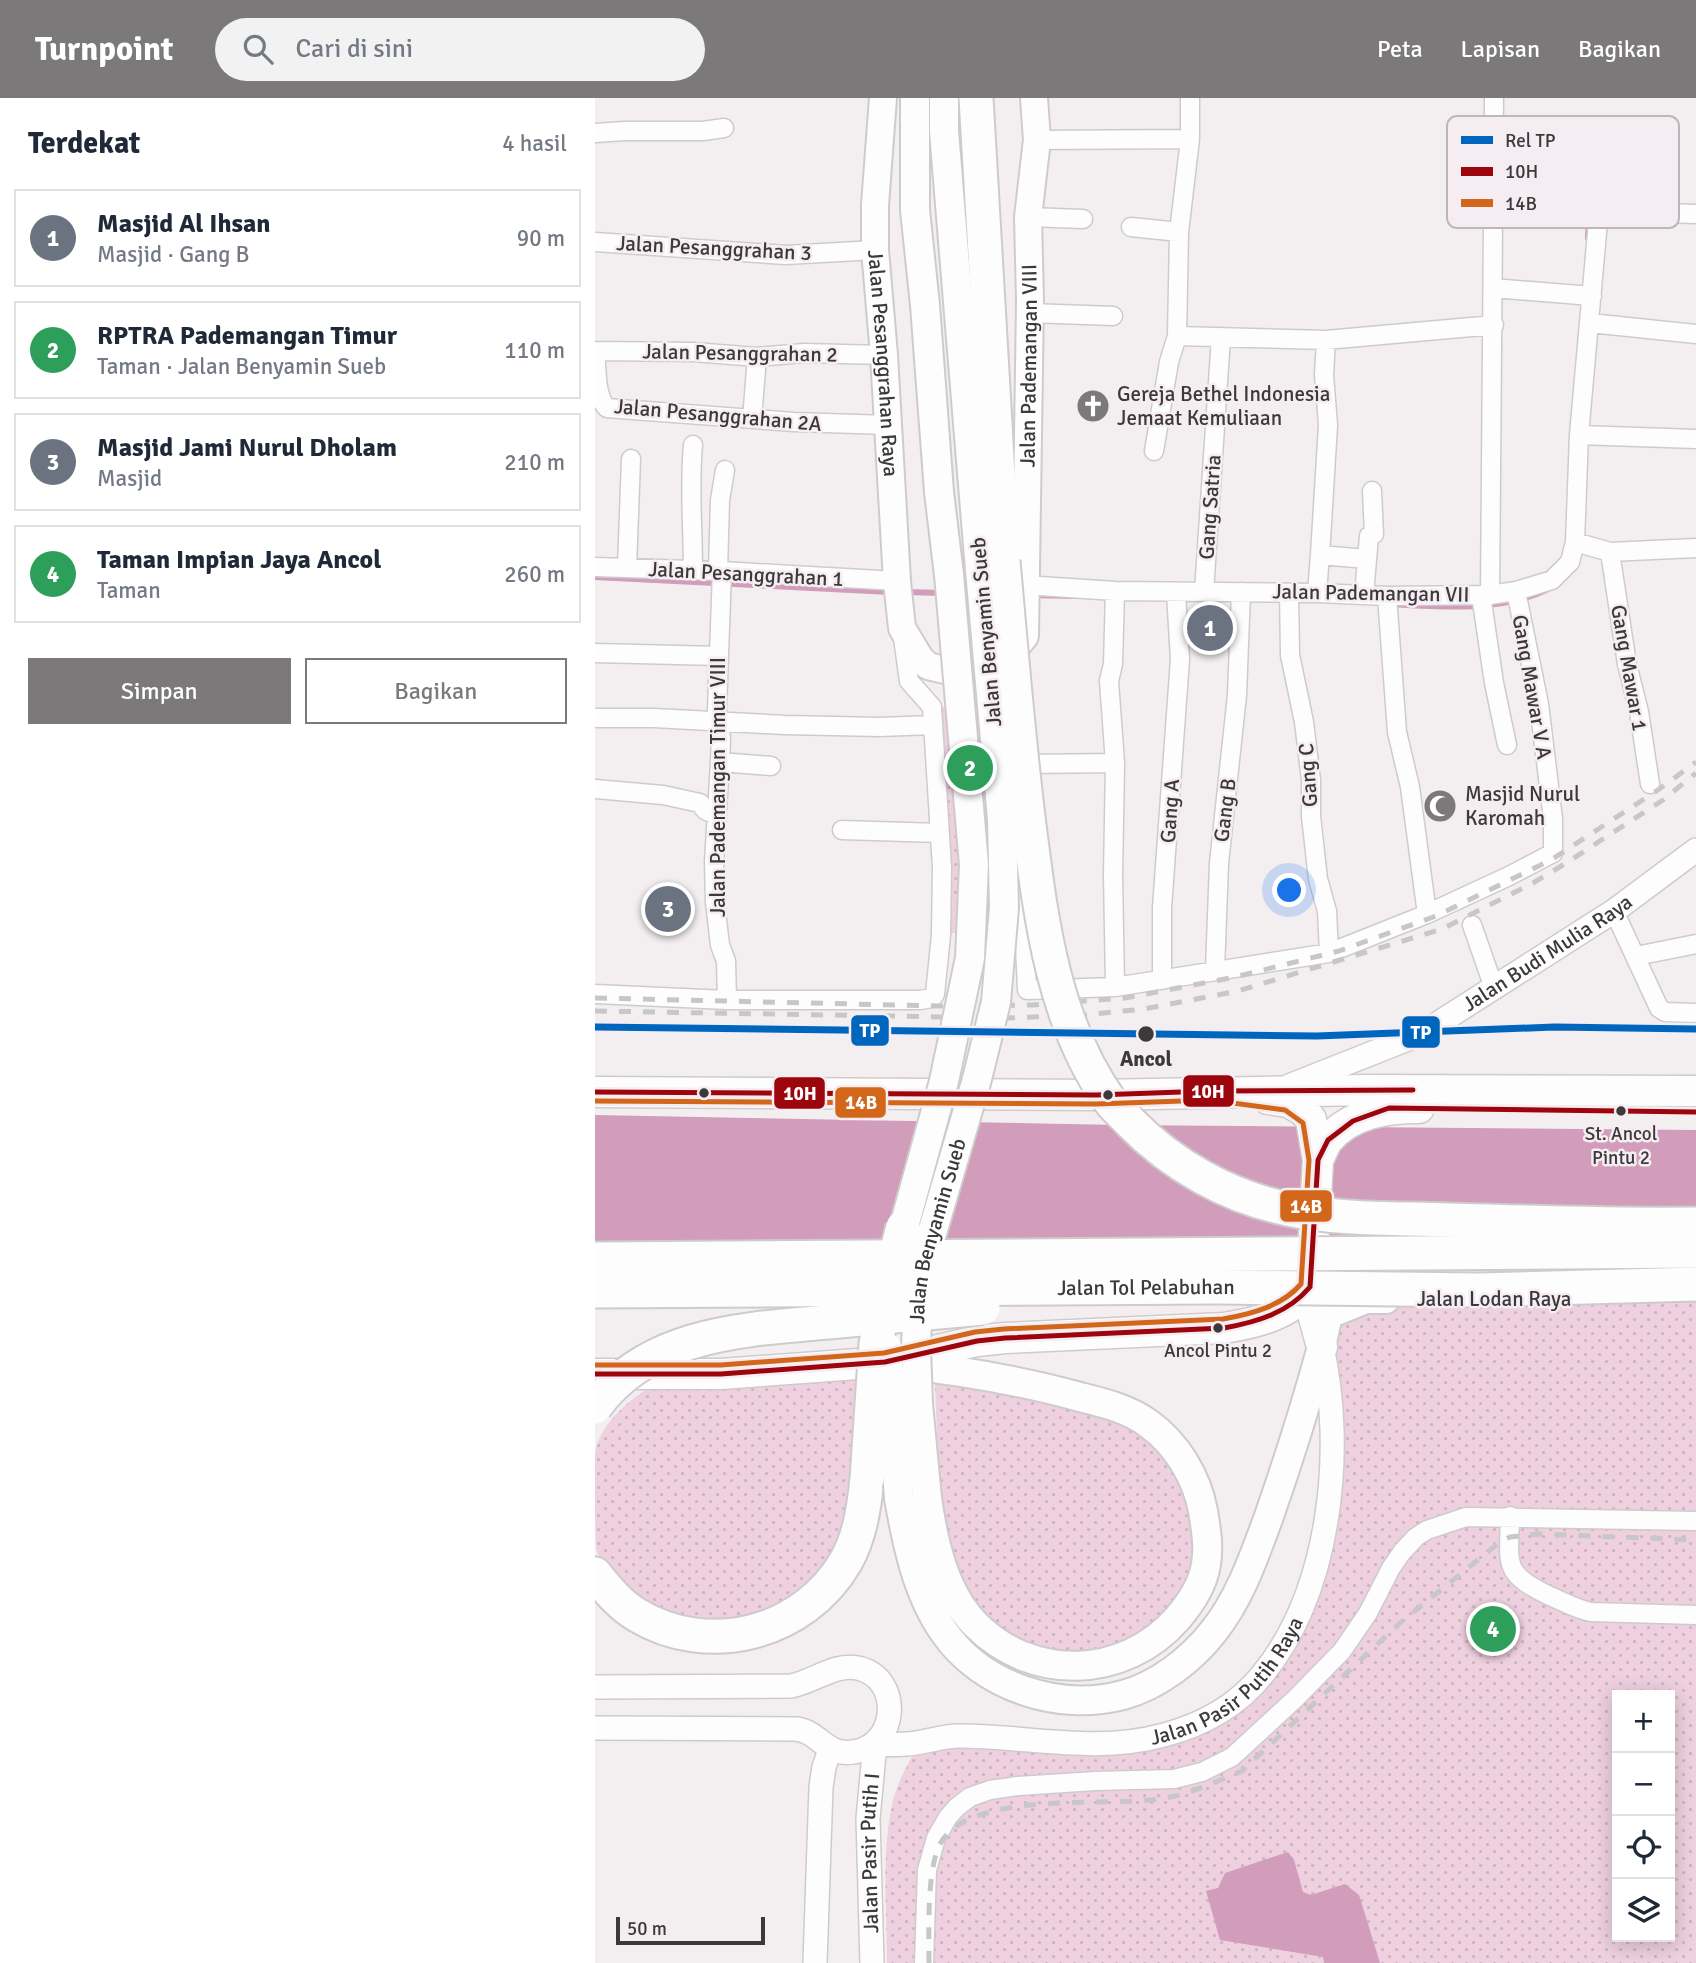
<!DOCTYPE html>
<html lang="id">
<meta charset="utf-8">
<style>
body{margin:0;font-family:Signika,sans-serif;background:#f2f2f3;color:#1f2937}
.controls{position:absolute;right:21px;bottom:21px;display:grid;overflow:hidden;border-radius:0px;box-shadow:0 4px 18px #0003}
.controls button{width:63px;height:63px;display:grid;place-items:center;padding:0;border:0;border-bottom:2px solid #e0e1e3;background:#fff;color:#1f2937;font:35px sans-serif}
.scale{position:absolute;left:21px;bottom:18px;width:149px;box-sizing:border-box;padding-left:7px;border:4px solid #3c393b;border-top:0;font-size:19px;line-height:24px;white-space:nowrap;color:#3c393b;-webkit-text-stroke:5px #f5edf1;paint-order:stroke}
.you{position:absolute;left:695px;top:793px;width:24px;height:24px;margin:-18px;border:5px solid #fff;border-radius:50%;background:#1a73e8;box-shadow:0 0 0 10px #1a73e833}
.badge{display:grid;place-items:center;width:46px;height:46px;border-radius:50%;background:#7c797b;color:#fff;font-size:23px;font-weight:700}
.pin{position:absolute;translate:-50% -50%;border:4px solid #fff;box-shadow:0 2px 7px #0006}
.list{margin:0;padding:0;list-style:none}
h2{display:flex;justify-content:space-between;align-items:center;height:91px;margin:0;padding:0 28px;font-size:30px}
h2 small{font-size:23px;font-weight:400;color:#747a83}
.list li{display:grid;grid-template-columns:46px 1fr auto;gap:21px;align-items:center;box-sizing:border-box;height:98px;margin:0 14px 14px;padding:0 14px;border:2px solid #e0e1e3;border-radius:0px}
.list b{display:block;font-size:26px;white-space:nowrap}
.list p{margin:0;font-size:23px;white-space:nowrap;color:#747a83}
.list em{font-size:23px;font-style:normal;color:#747a83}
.actions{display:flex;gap:14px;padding:21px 28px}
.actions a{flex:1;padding:16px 0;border:2px solid #7c797b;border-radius:0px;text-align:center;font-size:24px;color:#7c797b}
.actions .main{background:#7c797b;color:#fff}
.icon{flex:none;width:38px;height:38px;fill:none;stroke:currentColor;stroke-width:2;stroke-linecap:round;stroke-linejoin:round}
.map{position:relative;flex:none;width:1101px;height:1865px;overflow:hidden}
header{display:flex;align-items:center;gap:42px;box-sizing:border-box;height:98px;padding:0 35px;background:#7c797b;color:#fff}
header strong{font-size:33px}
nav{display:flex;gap:38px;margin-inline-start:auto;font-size:24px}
.search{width:490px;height:63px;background:#f2f2f3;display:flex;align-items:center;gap:18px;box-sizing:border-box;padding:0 24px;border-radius:38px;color:#747a83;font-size:26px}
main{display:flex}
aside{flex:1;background:#fff}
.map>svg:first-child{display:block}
.green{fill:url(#green-dots);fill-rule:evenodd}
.pitch{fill:#eed0df}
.water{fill:#d19dba}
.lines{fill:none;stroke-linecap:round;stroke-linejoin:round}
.stream{stroke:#d19dba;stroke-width:6}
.minor-casing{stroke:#cfcbcd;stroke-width:21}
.tertiary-casing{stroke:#cfcbcd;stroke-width:26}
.secondary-casing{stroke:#cfcbcd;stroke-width:30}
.primary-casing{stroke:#cfcbcd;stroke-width:32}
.trunk-casing{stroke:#cfcbcd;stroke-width:33}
.motorway-casing{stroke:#cfcbcd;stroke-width:37}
.minor{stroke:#fdfdfd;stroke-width:18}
.tertiary{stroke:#fdfdfd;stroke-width:23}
.secondary{stroke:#fdfdfd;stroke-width:26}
.primary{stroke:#fdfdfd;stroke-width:28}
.trunk{stroke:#fdfdfd;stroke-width:30}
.motorway{stroke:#fdfdfd;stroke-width:33}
.rail{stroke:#c8c7c7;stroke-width:5;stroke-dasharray:12 12;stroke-linecap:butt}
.primary-bridge-casing{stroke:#cfcbcd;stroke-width:32;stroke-linecap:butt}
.motorway-bridge-casing{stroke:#cfcbcd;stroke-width:37;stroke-linecap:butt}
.primary-bridge{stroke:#fdfdfd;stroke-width:28}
.motorway-bridge{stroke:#fdfdfd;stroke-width:33}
.bus-1-casing{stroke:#f5edf1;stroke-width:10}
.bus-2-casing{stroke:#f5edf1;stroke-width:10}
.bus-1{stroke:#9c050c;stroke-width:5}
.bus-2{stroke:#d2661b;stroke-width:5}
.rail-1-casing{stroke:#f5edf1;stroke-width:12}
.rail-1{stroke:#0065bd;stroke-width:7}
.stop-dot{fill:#3c393b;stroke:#f5edf1;stroke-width:2.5}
.labels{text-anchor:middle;stroke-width:5;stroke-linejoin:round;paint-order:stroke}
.bus-label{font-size:19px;fill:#3c393b;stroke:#f5edf1}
.street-label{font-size:21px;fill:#3c393b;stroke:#f5edf1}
.poi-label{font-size:21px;fill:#3c393b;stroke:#f5edf1;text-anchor:start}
.stop-label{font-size:21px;font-weight:bold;fill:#3c393b;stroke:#f5edf1}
.key{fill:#f5edf1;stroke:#beb7ba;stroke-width:2}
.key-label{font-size:19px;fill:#3c393b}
.line-badge{stroke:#f5edf1;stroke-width:2.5}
.badge-label{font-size:19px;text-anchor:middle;font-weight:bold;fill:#fff}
</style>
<header>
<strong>Turnpoint</strong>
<div class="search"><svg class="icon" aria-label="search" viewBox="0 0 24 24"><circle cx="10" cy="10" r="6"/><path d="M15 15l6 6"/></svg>Cari di sini</div>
<nav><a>Peta</a><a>Lapisan</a><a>Bagikan</a></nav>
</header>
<main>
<aside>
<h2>Terdekat<small>4 hasil</small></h2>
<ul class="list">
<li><span class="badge" style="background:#6b7280">1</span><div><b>Masjid Al Ihsan</b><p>Masjid · Gang B</p></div><em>90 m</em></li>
<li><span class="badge" style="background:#2e9e5b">2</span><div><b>RPTRA Pademangan Timur</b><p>Taman · Jalan Benyamin Sueb</p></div><em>110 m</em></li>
<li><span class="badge" style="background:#6b7280">3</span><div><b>Masjid Jami Nurul Dholam</b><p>Masjid</p></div><em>210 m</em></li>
<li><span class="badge" style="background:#2e9e5b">4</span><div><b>Taman Impian Jaya Ancol</b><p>Taman</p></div><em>260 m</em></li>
</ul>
<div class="actions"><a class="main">Simpan</a><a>Bagikan</a></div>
</aside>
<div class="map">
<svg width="1101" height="1865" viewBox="0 0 1101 1865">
<defs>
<pattern id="green-dots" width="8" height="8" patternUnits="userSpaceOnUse" patternTransform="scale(1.75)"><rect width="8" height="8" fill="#eed0df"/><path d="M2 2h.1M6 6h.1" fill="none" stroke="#cdb3c0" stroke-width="1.8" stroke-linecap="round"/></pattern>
</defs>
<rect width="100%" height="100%" fill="#f3eff1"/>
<path class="green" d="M 402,604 L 414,830 L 348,836 L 340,610 Z
M 1101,1200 L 1101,1865 L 292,1865 C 292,1813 286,1753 298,1703 C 303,1682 315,1663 325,1644 L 566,1638 L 666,1578 L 726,1443 L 729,1229 L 771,1202 ZM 1022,1597 L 1075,1597 L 1075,1839 L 1022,1839 Z
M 264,1281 C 261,1335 263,1392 241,1443 C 212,1511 126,1545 58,1512 C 50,1508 41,1498 34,1492 C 20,1479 8,1469 1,1451 C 0,1437 0,1408 0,1392 C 0,1381 0,1367 0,1355 C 5,1324 37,1300 61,1285 Z
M 340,1286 C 395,1289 449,1298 501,1316 C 518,1322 535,1328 549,1339 C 618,1398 616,1506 529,1544 C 521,1548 513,1553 504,1555 C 484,1562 451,1553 432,1545 C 399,1530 381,1515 367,1480 C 342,1423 343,1348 340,1286 Z"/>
<path class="pitch" d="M 353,807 L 365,807 L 367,831 L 354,833 Z"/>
<path class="water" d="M 0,1017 L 524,1027 L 1101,1032 L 1101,1149 L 0,1148 Z
M 693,1754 L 699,1762 L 708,1794 L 716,1797 L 750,1786 L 764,1797 L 785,1865 L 729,1865 L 728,1859 L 625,1842 L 611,1793 L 623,1790 L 630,1775 Z"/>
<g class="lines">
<path class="stream" d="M 993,140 L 994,116
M 0,479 L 295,494
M 310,494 L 348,495
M 435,497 L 477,498
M 796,506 C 846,509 905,514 951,492"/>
<defs>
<path id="minor" d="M 0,35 L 30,33 L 108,33 L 129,30
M 442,42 L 595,41
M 898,110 L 1101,116
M 433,119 L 488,121
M 536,129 L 584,134
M 0,144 L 191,157 L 280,152
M 898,190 L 997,198
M 435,215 L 518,218
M 995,225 L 1101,236
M 582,238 L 731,242 L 899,227
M 0,253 C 2,270 0,298 12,310 L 199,324 L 293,327
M 0,253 L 98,254 L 162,259 L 209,255 L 289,257
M 157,321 L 162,259
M 984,337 L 1101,341
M 98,347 C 94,388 98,430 98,471
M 559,353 L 574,264 L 582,238 L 584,134 L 595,41 L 595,0
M 980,444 L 1015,454 L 1101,450
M 1015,454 L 1032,566 L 1044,614 L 1055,686
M 725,457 L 733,327 L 729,277 L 731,242
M 0,469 L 127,473 L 302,483
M 32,470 L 36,361
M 123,473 L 125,402 L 130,372
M 127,473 L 122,612 L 126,641 L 125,664 L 119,764 L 120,805 L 125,847 L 131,863 L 132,902
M 429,487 L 520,493 L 722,495 L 792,498 L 895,497 L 921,493 L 957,482 L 975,464 L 980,444 L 984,337 L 1004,112
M 609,494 L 626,239
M 694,495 L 695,557 L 709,624 L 716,682 L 716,718 L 723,781 L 732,813 L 734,855
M 722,495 L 725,457 L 772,461
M 769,497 L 774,438 L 779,436 L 777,393
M 886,497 L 899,585 L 912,647
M 895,497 L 899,0
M 792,498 L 802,634 L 815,689 L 832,816
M 0,555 L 124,558
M 0,620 L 59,620 L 190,627 L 285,629 L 338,627
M 125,664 L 176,668
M 434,666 L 520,665
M 0,691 L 68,697 L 105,705 L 110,712 L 121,717
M 247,732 L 344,735
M 427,783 L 432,892 L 520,889 L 734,855 L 832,816 L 914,778 L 958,755 L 958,721 L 944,606 L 921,493
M 1019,813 L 1064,910 L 1070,914 L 1101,915
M 877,827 L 899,890
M 1041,858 L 1101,846
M 620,872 L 624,765 L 642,597 L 646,494
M 567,882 L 567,810 L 585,561 L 581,495
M 520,889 L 518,776 L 520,665 L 514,583 L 518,566 L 520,493
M 0,896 L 132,902 L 325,902 L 337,900 L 340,896 L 346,837 L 347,770 L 337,609 L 314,583 L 308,540
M 915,1418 C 914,1468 907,1475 955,1498 C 969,1504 981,1511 996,1514 L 1101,1517
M 329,1865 L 332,1772 L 341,1740 L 353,1719 L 362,1709 L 375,1699 L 395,1692 L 423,1688 L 500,1683 L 579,1681 L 607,1674 L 637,1659 L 700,1601 L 747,1553 L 773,1515 L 796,1470 L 807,1454 L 821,1439 L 832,1432 L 871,1419 L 1101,1423"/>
<g id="tertiary">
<path id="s1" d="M 694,988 L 828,935 L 1019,813 L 1101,752"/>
<path d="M 0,1589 L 196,1588 C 218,1584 240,1565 263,1570 C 308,1580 303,1649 258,1654 C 230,1658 225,1634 201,1631 L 0,1630"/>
<path d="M 220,1865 L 226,1689 L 229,1669 L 235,1652"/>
<path id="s2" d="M 277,1865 L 273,1720 L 280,1646 C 290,1646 301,1647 312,1646 C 329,1645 346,1638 364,1638 C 434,1638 500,1656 569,1637 C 607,1627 642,1608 667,1577 C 736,1493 750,1352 727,1249"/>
</g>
<g id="secondary">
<path id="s3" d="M 288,0 L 280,107 L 280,152 L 289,257 L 302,483 L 307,530 L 325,560 L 333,568 L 362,575 L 405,569 L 430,538 L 435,203 L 433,119 L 442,42 L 439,0"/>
<path d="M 727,1249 L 734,1217 L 771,1202 L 791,1202"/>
</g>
<path id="primary" d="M 320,0 L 320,112 L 330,207 L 344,394 L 354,477
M 349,0 L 349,33 L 385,472
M 298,1265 C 362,1272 424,1282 485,1299 C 509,1305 534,1311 554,1326 C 582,1346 602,1380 608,1413 C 611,1431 614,1448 611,1466 C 608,1487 595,1506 582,1521 C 529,1581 437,1584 380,1526 C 349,1494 338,1443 332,1400
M 304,1400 C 312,1446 322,1495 349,1534 C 387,1589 464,1614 528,1597 C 562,1588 596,1562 618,1534 C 644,1502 659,1459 673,1421 C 693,1364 711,1307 727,1249"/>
<path id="trunk" d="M 0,994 L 501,997 L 770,992 L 1101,993
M 673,1001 L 693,1004 L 707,1012 L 716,1021 L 723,1062 L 715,1205 L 727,1249
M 723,1062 C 726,1056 729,1048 733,1042 C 756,1015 792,1010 824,1010
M 0,1276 L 126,1276 L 290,1264 L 382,1243 L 410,1240 L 629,1230 C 660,1225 697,1217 715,1189"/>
<path id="motorway" d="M 381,0 L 408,463
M 0,1476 C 12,1491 25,1507 42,1517 C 113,1560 209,1536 251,1463 C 265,1438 269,1410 272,1381"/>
</defs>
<use href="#minor" class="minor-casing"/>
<use href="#tertiary" class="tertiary-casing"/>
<use href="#secondary" class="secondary-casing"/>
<use href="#primary" class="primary-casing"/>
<use href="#trunk" class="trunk-casing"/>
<use href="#motorway" class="motorway-casing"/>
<use href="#minor" class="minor"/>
<use href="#tertiary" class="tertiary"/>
<use href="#secondary" class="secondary"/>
<use href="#primary" class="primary"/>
<use href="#trunk" class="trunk"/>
<use href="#motorway" class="motorway"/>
<path class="rail" d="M 0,900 L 344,908 L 437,907 L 530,900 L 640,879 L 744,853 L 841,818 L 956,762 L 1063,692 L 1101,664
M 0,913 L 411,920 L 488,917 L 549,911 L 643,893 L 847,831 L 938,785 L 968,767 L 1068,702 L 1101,675
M 334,1865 C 334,1834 332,1782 342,1753 C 364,1688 518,1711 571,1700 C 597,1695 623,1683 647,1673 L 805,1525 L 905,1444 L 915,1439 L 943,1436 L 1101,1442"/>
<defs>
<g id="primary-bridge">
<path d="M 303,1150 L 349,983 L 375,860 L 379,767 L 354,477"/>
<path d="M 292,1249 L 304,1400"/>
<path id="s4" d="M 332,1400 L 323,1306 L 321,1249 L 323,1200 L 328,1166 L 382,981 L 401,904 L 409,810 L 407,721 L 385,472"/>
</g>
<g id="motorway-bridge">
<path d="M 408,463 C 416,551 423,639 434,727 C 446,821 458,923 515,1003 C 520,1010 529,1017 535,1024 C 578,1068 634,1099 693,1111 C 745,1122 800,1120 853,1122 C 935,1124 1018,1127 1101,1126"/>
<path d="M 0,1161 L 1101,1153"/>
<path id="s5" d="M 0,1193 L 621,1189 L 884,1192 L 1101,1186"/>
<path d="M 0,1309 C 54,1232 159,1231 244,1223 C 292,1219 340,1214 388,1210"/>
<path d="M 272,1381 L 281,1246 L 288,1206 L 308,1129"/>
</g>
</defs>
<use href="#primary-bridge" class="primary-bridge-casing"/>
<use href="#motorway-bridge" class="motorway-bridge-casing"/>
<use href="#primary-bridge" class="primary-bridge"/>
<use href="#motorway-bridge" class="motorway-bridge"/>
<defs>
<path id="bus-1" d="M 0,994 L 501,997 L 615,993 L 818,992
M 0,1276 L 126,1276 L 290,1264 L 382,1243 L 410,1240 L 629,1230 C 662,1224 693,1215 715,1189 L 723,1062 L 733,1042 L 758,1023 L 794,1010 L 1101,1014"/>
<path id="bus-2" d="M 0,1003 L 501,1006 L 615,1002 L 690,1012 L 708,1025 L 714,1062 L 706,1186 C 687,1208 657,1216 628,1221 L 409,1231 L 380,1234 L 289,1255 L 126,1267 L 0,1267"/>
</defs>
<use href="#bus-1" class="bus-1-casing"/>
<use href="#bus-2" class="bus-2-casing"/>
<use href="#bus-1" class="bus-1"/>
<use href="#bus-2" class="bus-2"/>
<defs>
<path id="rail-1" d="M 0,929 L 722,938 L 959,929 L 1101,931"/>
</defs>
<use href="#rail-1" class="rail-1-casing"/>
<use href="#rail-1" class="rail-1"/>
</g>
<defs>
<symbol id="church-disc" viewBox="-11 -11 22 22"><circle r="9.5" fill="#7c797b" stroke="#f5edf1"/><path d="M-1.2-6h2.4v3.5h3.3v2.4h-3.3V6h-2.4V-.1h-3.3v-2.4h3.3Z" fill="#fff"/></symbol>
<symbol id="mosque-disc" viewBox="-11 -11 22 22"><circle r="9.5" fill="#7c797b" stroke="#f5edf1"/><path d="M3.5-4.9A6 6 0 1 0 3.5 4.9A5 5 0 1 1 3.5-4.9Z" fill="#fff"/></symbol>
</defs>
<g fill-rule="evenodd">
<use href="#church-disc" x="479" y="289" width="38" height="38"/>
<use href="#mosque-disc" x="826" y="689" width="38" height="38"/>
</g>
<g class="stop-dot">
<circle cx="551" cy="936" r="9"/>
<circle cx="109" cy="995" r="6"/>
<circle cx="513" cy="997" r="6"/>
<circle cx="1026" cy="1013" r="6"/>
<circle cx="623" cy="1230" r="6"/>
</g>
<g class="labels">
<g class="bus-label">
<text x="1026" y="1042">St. Ancol<tspan x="1026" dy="24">Pintu 2</tspan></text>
<text x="623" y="1259">Ancol Pintu 2</text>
</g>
<g class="street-label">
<text transform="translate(119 150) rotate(3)" y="7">Jalan Pesanggrahan 3</text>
<text transform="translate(145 255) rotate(1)" y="7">Jalan Pesanggrahan 2</text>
<text dy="7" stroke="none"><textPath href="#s3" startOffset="266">Jalan Pesanggrahan Raya</textPath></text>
<text dy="7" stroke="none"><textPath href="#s3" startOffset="961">Jalan Pademangan VIII</textPath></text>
<text transform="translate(123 317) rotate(5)" y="7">Jalan Pesanggrahan 2A</text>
<text transform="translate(615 409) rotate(-86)" y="7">Gang Satria</text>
<text transform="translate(151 476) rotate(3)" y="7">Jalan Pesanggrahan 1</text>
<text transform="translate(776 495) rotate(1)" y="7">Jalan Pademangan VII</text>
<text transform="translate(391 534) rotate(-95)" y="7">Jalan Benyamin Sueb</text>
<text transform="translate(1034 570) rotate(80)" y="7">Gang Mawar 1</text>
<text transform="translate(937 589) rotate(80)" y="7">Gang Mawar V A</text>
<text transform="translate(713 677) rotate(-94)" y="7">Gang C</text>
<text transform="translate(123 689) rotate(-90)" y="7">Jalan Pademangan Timur VIII</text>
<text transform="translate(630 712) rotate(-83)" y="7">Gang B</text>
<text transform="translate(575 713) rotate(-86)" y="7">Gang A</text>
<text dy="7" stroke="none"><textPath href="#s1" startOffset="292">Jalan Budi Mulia Raya</textPath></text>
<text dy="7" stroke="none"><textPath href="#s4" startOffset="270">Jalan Benyamin Sueb</textPath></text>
<text dy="7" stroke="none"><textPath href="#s5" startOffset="551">Jalan Tol Pelabuhan</textPath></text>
<text x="899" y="1208">Jalan Lodan Raya</text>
<text dy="7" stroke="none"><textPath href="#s2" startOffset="595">Jalan Pasir Putih Raya</textPath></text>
<text dy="7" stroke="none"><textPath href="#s2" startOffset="110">Jalan Pasir Putih I</textPath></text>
</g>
<g class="poi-label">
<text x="522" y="303">Gereja Bethel Indonesia<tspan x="522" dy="24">Jemaat Kemuliaan</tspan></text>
<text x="870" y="703">Masjid Nurul<tspan x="870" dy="24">Karomah</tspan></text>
</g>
<g class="stop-label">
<text x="551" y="968">Ancol</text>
</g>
</g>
<rect x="852" y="18" width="232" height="112" rx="10" class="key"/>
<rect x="866" y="38" width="32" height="8" fill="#0065bd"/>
<rect x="866" y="69" width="32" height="9" fill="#9c050c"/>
<rect x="866" y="101" width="32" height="8" fill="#d2661b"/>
<g class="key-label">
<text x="910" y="49">Rel TP</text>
<text x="910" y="80">10H</text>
<text x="910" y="112">14B</text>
</g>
<g class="line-badge">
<rect x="255" y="916" width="40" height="33" rx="7" fill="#0065bd"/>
<rect x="806" y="917" width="40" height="34" rx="7" fill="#0065bd"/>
<rect x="587" y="976" width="53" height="34" rx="7" fill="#9c050c"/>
<rect x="178" y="978" width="53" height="34" rx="7" fill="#9c050c"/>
<rect x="239" y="988" width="53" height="33" rx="7" fill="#d2661b"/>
<rect x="684" y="1091" width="54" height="34" rx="7" fill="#d2661b"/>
</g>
<g class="badge-label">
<text x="275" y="939">TP</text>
<text x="826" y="941">TP</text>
<text x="613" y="1000">10H</text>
<text x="205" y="1002">10H</text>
<text x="266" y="1011">14B</text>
<text x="711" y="1115">14B</text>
</g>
</svg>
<div class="controls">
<button>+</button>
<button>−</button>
<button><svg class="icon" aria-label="locate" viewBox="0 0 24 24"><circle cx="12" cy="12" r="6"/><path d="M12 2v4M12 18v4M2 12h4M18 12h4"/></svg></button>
<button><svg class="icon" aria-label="layers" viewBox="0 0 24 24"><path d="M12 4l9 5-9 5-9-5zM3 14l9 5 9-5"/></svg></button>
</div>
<div class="scale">50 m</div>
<div class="you"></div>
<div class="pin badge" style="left:615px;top:530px;background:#6b7280">1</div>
<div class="pin badge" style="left:375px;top:670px;background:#2e9e5b">2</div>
<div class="pin badge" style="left:73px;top:811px;background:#6b7280">3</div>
<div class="pin badge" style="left:898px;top:1531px;background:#2e9e5b">4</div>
</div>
</main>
